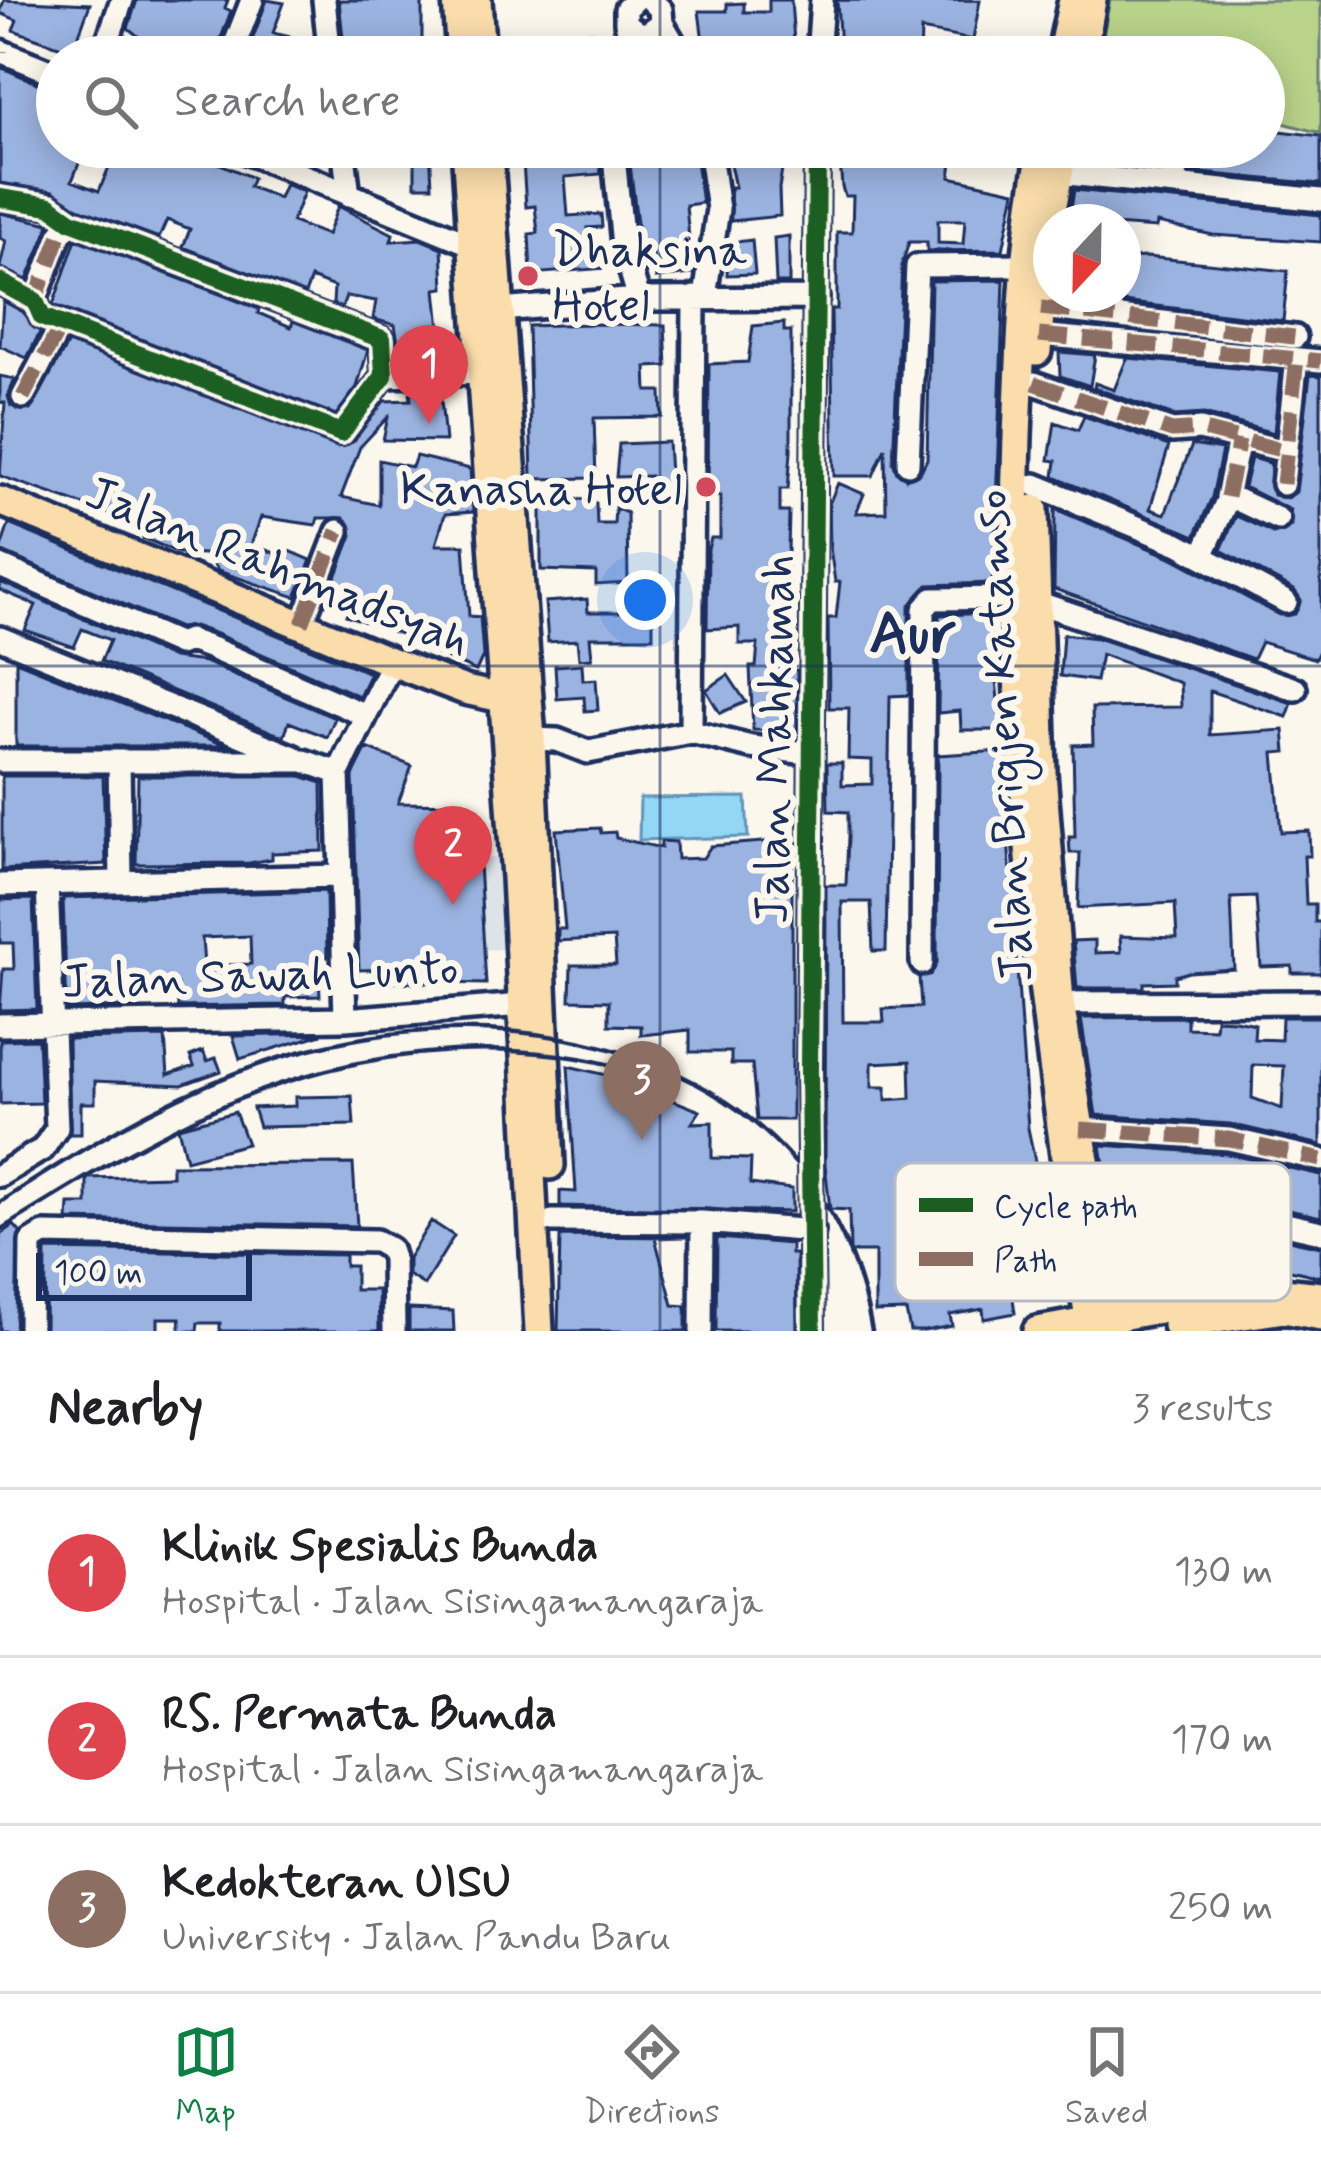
<!DOCTYPE html>
<meta charset="utf-8">
<style>
body{margin:0;font-family:Mynerve,sans-serif;background:#f2f2f2;color:#202124}
.compass{position:absolute;left:1033px;top:204px;width:108px;height:108px;border-radius:50%;background:#fff;box-shadow:0 6px 30px #0003;rotate:202deg}
.scale{position:absolute;left:36px;bottom:30px;width:216px;box-sizing:border-box;padding-left:12px;border:6px solid #1b2f5e;border-top:0;font-size:33px;line-height:42px;white-space:nowrap;color:#1b2f5e;-webkit-text-stroke:9px #fbf7ec;paint-order:stroke}
.you{position:absolute;left:645px;top:600px;width:42px;height:42px;margin:-30px;border:9px solid #fff;border-radius:50%;background:#1a73e8;box-shadow:0 0 0 18px #1a73e833}
.badge{display:grid;place-items:center;width:78px;height:78px;border-radius:50%;background:#0b8043;color:#fff;font-size:39px;font-weight:700}
.pin{position:absolute;translate:-50% -99px;filter:drop-shadow(0 3px 6px #0008)}
.pin::after{content:'';position:absolute;top:63px;width:42px;height:36px;background:inherit;clip-path:polygon(0 0,100% 0,50% 100%)}
.list{margin:0;padding:0;list-style:none}
h2{display:flex;justify-content:space-between;align-items:center;height:156px;margin:0;padding:0 48px;font-size:51px}
h2 small{font-size:39px;font-weight:400;color:#757577}
.list li{display:grid;grid-template-columns:78px 1fr auto;gap:36px;align-items:center;box-sizing:border-box;height:168px;padding:0 48px;border-top:3px solid #e0e0e0}
.list b{display:block;font-size:45px;white-space:nowrap}
.list p{margin:0;font-size:39px;white-space:nowrap;color:#757577}
.list em{font-size:39px;font-style:normal;color:#757577}
.icon{flex:none;width:66px;height:66px;fill:none;stroke:currentColor;stroke-width:2;stroke-linecap:round;stroke-linejoin:round}
.map{position:relative;flex:none;width:1321px;height:1331px;overflow:hidden}
.search{position:absolute;background:#fff;box-shadow:0 6px 30px #0003;left:36px;right:36px;top:36px;height:132px;display:flex;align-items:center;gap:30px;box-sizing:border-box;padding:0 42px;border-radius:66px;color:#757577;font-size:45px}
.sheet{height:660px;background:#fff}
nav{display:flex;justify-content:space-around;align-items:center;box-sizing:border-box;height:168px;border-top:3px solid #e0e0e0;background:#fff;font-size:33px;color:#757577}
nav a{display:grid;justify-items:center;gap:6px}
nav .on{color:#0b8043}
.map>svg:first-child{display:block}
.built{fill:#dee3e8}
.green{fill:#b9d38a;stroke:#6a8174;stroke-width:3}
.water{fill:#93d7f5;stroke:#6394b9;stroke-width:3}
.building{fill:#9bb3e0;stroke:#1b2f5e;stroke-width:3;fill-rule:evenodd}
.lines{fill:none;stroke-linecap:round;stroke-linejoin:round}
.minor-casing{stroke:#1b2f5e;stroke-width:30}
.major-casing{stroke:#1b2f5e;stroke-width:36}
.minor{stroke:#fbf7ec;stroke-width:21}
.major{stroke:#faddab;stroke-width:27}
.rail{stroke:#1b2f5e;stroke-width:4.5}
.quiet{stroke:#8d6e63;stroke-width:15;stroke-dasharray:30 15;stroke-linecap:butt}
.cycleway-casing{stroke:#fbf7ec;stroke-width:26}
.cycleway{stroke:#1b5e20;stroke-width:18}
.grid{fill:none;stroke:#1b2f5e;stroke-width:3;stroke-opacity:0.55}
.poi-dot{fill:#d1495b;stroke:#fbf7ec;stroke-width:4.5}
.labels{text-anchor:middle;stroke-width:12;stroke-linejoin:round;paint-order:stroke}
.poi-label{font-size:48px;fill:#1b2f5e;stroke:#fbf7ec;text-anchor:start}
.street-label{font-size:48px;fill:#1b2f5e;stroke:#fbf7ec}
.district-label{font-size:60px;font-weight:bold;fill:#1b2f5e;stroke:#fbf7ec}
.key{fill:#fbf7ec;stroke:#b8bbc1;stroke-width:3}
.key-label{font-size:33px;fill:#1b2f5e}
</style>
<div class="map">
<svg width="1321" height="1331" viewBox="0 0 1321 1331">
<rect width="100%" height="100%" fill="#fbf7ec"/>
<filter id="ink" filterUnits="userSpaceOnUse"><feTurbulence type="fractalNoise" baseFrequency=".00833" numOctaves="2"/><feDisplacementMap in="SourceGraphic" scale="24" xChannelSelector="R" yChannelSelector="G"/><feConvolveMatrix kernelMatrix="1 2 1 2 8 2 1 2 1" color-interpolation-filters="sRGB"/></filter>
<g filter="url(#ink)">
<path class="built" d="M 500,858 L 504,949 L 406,952 L 403,861 Z"/>
<path class="green" d="M 1110,0 L 1321,0 L 1321,133 L 1264,118 L 1264,57 L 1099,57 Z"/>
<path class="water" d="M 746,797 L 748,837 L 639,840 L 640,798 Z"/>
<path class="building" d="M 4,0 L 90,4 L 73,51 L 13,30 L 17,20 L 0,13 Z
M 137,0 L 228,0 L 225,8 L 231,11 L 214,57 L 131,57 L 139,37 L 128,28 Z
M 267,0 L 284,3 L 273,33 L 313,42 L 315,54 L 272,51 L 251,43 Z
M 339,0 L 422,0 L 422,57 L 345,57 Z
M 769,0 L 791,0 L 795,56 L 705,57 L 699,11 L 727,11 L 727,4 L 744,3 L 744,12 L 769,12 Z
M 837,0 L 911,1 L 980,0 L 973,40 L 921,30 L 920,57 L 850,56 L 850,49 L 840,50 Z
M 590,32 L 592,50 L 560,55 L 557,36 Z
M 0,67 L 57,92 L 57,147 L 161,147 L 182,158 L 186,149 L 253,178 L 249,187 L 279,198 L 285,184 L 304,192 L 292,222 L 327,235 L 338,206 L 393,234 L 391,241 L 420,239 L 442,248 L 444,288 L 436,289 L 443,358 L 401,360 L 395,325 L 373,319 L 376,301 L 346,296 L 342,308 L 333,304 L 334,287 L 311,278 L 305,294 L 183,247 L 190,229 L 167,220 L 159,238 L 78,208 L 53,191 L 0,183 ZM 82,156 L 109,167 L 99,191 L 72,181 Z
M 1264,129 L 1321,136 L 1321,184 L 1191,172 L 1194,147 L 1264,147 Z
M 415,147 L 430,147 L 432,186 L 415,186 Z
M 522,147 L 598,147 L 601,174 L 565,177 L 568,216 L 601,214 L 602,227 L 587,228 L 591,252 L 606,251 L 608,268 L 531,274 L 529,234 L 538,233 L 535,206 L 526,207 Z
M 628,147 L 694,147 L 702,203 L 686,205 L 692,274 L 656,278 L 652,248 L 640,249 Z
M 726,147 L 791,147 L 793,163 L 783,164 L 779,188 L 780,216 L 731,221 L 730,187 L 735,187 Z
M 847,147 L 954,147 L 950,177 L 1015,191 L 1003,250 L 927,251 L 927,242 L 909,242 L 902,264 L 893,463 L 906,479 L 920,473 L 927,459 L 931,281 L 1004,280 L 994,561 L 992,583 L 928,585 L 909,607 L 909,695 L 890,696 L 886,951 L 873,951 L 871,902 L 842,902 L 843,1022 L 884,1022 L 883,1009 L 921,1007 L 919,977 L 930,975 L 937,963 L 938,755 L 1002,751 L 1028,1128 L 1038,1176 L 1044,1176 L 1042,1205 L 1054,1276 L 1011,1283 L 1015,1313 L 984,1319 L 983,1309 L 950,1315 L 952,1326 L 924,1331 L 910,1331 L 906,1311 L 875,1312 L 875,1252 L 850,1252 L 849,1210 L 830,1209 L 825,1164 L 826,885 L 846,885 L 848,836 L 848,812 L 828,811 L 827,763 L 842,763 L 842,785 L 872,784 L 872,760 L 848,759 L 849,708 L 829,708 L 828,618 L 836,618 L 840,582 L 835,582 L 830,548 L 829,504 L 838,483 L 864,494 L 856,513 L 886,512 L 885,448 L 873,476 L 834,476 L 831,309 L 837,309 L 837,232 L 852,232 L 853,196 L 845,196 L 842,187 L 840,161 L 847,161 ZM 938,220 L 965,220 L 963,244 L 938,243 ZM 910,1061 L 911,1098 L 886,1100 L 886,1087 L 872,1087 L 872,1063 ZM 910,1193 L 912,1204 L 933,1200 L 939,1232 L 917,1235 L 934,1285 L 901,1290 L 901,1194 Z
M 1083,147 L 1164,147 L 1162,169 L 1081,160 Z
M 1074,190 L 1321,215 L 1321,242 L 1213,235 L 1157,223 L 1156,228 L 1069,222 Z
M 0,213 L 50,224 L 27,280 L 0,267 L 6,241 L 0,238 Z
M 789,236 L 789,283 L 776,283 L 774,238 Z
M 76,239 L 259,309 L 258,313 L 291,327 L 293,321 L 368,350 L 357,387 L 336,415 L 53,305 Z
M 752,240 L 755,274 L 727,275 L 728,243 Z
M 1147,257 L 1288,271 L 1283,321 L 1114,301 L 1114,294 L 1123,294 L 1123,258 Z
M 3,301 L 23,312 L 40,332 L 27,358 L 0,346 Z
M 784,323 L 784,331 L 791,331 L 791,452 L 788,489 L 780,489 L 780,512 L 789,512 L 785,670 L 797,670 L 797,731 L 753,730 L 750,667 L 756,667 L 758,644 L 739,644 L 739,627 L 707,629 L 708,549 L 711,538 L 720,538 L 720,496 L 708,496 L 709,364 L 748,362 L 753,326 Z
M 592,324 L 665,325 L 667,366 L 646,367 L 647,391 L 661,391 L 662,417 L 594,418 L 596,478 L 532,479 L 528,326 Z
M 68,343 L 337,447 L 353,442 L 384,401 L 411,400 L 410,393 L 440,390 L 445,441 L 383,440 L 388,417 L 360,447 L 341,497 L 379,505 L 379,460 L 412,467 L 416,456 L 470,469 L 473,512 L 445,514 L 436,545 L 464,545 L 469,616 L 480,617 L 483,656 L 476,671 L 407,641 L 409,637 L 346,615 L 351,603 L 330,593 L 325,606 L 352,535 L 344,518 L 318,518 L 316,525 L 261,517 L 251,545 L 281,555 L 283,548 L 311,560 L 296,597 L 218,571 L 205,554 L 179,553 L 143,538 L 145,526 L 0,476 L 5,403 L 0,402 L 0,376 L 15,379 L 8,396 L 11,406 L 30,410 Z
M 1059,352 L 1095,355 L 1090,386 L 1060,376 Z
M 1127,358 L 1280,372 L 1274,433 L 1204,414 L 1174,416 L 1094,388 L 1095,383 L 1114,390 Z
M 1310,375 L 1321,376 L 1321,647 L 1315,659 L 1261,642 L 1253,659 L 1054,589 L 1055,509 L 1173,558 L 1279,615 L 1295,614 L 1301,600 L 1294,590 L 1221,550 L 1236,516 L 1273,533 L 1291,526 L 1290,510 L 1244,487 L 1251,458 L 1270,463 L 1273,495 L 1288,498 L 1296,492 Z
M 1084,416 L 1169,446 L 1150,509 L 1165,514 L 1192,445 L 1222,450 L 1212,497 L 1195,536 L 1054,477 L 1056,461 L 1049,460 L 1055,422 L 1078,430 Z
M 668,442 L 672,506 L 627,504 L 627,496 L 650,495 L 650,476 L 616,477 L 619,444 Z
M 584,499 L 596,503 L 597,524 L 614,524 L 615,508 L 627,513 L 628,583 L 596,585 L 596,572 L 541,570 L 541,502 Z
M 9,524 L 146,581 L 370,673 L 359,696 L 216,634 L 194,626 L 179,628 L 0,551 Z
M 0,582 L 173,658 L 205,662 L 335,718 L 327,737 L 289,722 L 284,737 L 101,661 L 110,640 L 82,629 L 74,647 L 25,630 L 36,605 L 0,590 Z
M 587,599 L 588,612 L 653,612 L 653,637 L 590,637 L 592,658 L 579,659 L 577,640 L 548,642 L 545,602 Z
M 994,613 L 990,619 L 1001,730 L 961,730 L 960,711 L 938,713 L 939,615 Z
M 1063,634 L 1097,638 L 1292,703 L 1287,717 L 1210,691 L 1210,735 L 1284,730 L 1286,752 L 1274,753 L 1281,832 L 1309,831 L 1310,856 L 1304,856 L 1306,904 L 1315,904 L 1315,922 L 1321,922 L 1321,973 L 1292,973 L 1292,966 L 1261,967 L 1256,897 L 1231,898 L 1234,969 L 1189,972 L 1175,976 L 1175,982 L 1144,983 L 1144,988 L 1077,988 L 1073,941 L 1095,940 L 1095,953 L 1121,952 L 1120,936 L 1177,938 L 1175,903 L 1078,908 L 1080,853 L 1070,853 L 1069,837 L 1075,837 L 1073,745 L 1093,744 L 1092,708 L 1181,707 L 1180,683 L 1101,654 L 1096,681 L 1060,676 Z
M 16,661 L 227,746 L 16,746 Z
M 582,664 L 583,680 L 596,679 L 598,710 L 585,711 L 584,697 L 557,699 L 555,666 Z
M 728,675 L 746,702 L 720,713 L 706,690 Z
M 367,748 L 412,766 L 398,803 L 465,804 L 468,864 L 479,864 L 486,984 L 392,982 L 391,969 L 359,970 L 353,776 Z
M 2,776 L 103,776 L 106,864 L 2,870 Z
M 138,776 L 301,776 L 322,783 L 323,851 L 272,853 L 272,859 L 249,863 L 136,864 Z
M 600,828 L 601,833 L 615,832 L 616,838 L 661,848 L 661,841 L 676,842 L 677,859 L 703,858 L 711,846 L 776,841 L 792,865 L 792,1120 L 757,1120 L 752,1064 L 731,1064 L 731,1052 L 690,1052 L 690,1030 L 641,1035 L 641,1026 L 609,1025 L 609,1001 L 570,1000 L 571,965 L 616,965 L 614,938 L 558,941 L 558,929 L 565,929 L 556,830 Z
M 326,891 L 327,957 L 318,957 L 320,996 L 285,997 L 285,1005 L 178,1007 L 177,985 L 163,985 L 161,978 L 156,996 L 139,997 L 139,1007 L 67,1009 L 63,898 ZM 250,936 L 251,964 L 204,966 L 202,938 Z
M 33,899 L 37,1009 L 0,1010 L 3,969 L 14,969 L 13,943 L 0,943 L 0,900 Z
M 1187,1017 L 1187,1028 L 1215,1029 L 1216,1019 L 1235,1020 L 1255,1024 L 1254,1039 L 1281,1040 L 1282,1017 L 1321,1017 L 1321,1145 L 1230,1124 L 1096,1115 L 1081,1018 ZM 1253,1065 L 1284,1066 L 1282,1109 L 1252,1098 Z
M 322,1034 L 240,1059 L 233,1036 Z
M 165,1037 L 168,1075 L 194,1066 L 190,1056 L 203,1051 L 207,1061 L 216,1058 L 221,1071 L 182,1085 L 95,1081 L 95,1103 L 81,1103 L 81,1134 L 70,1134 L 68,1039 Z
M 38,1039 L 41,1103 L 0,1104 L 0,1040 Z
M 568,1066 L 615,1077 L 700,1111 L 692,1123 L 712,1122 L 712,1158 L 751,1159 L 750,1184 L 792,1189 L 792,1212 L 560,1206 L 560,1191 L 576,1192 Z
M 352,1096 L 354,1125 L 259,1127 L 253,1108 L 295,1106 L 295,1097 Z
M 235,1112 L 247,1144 L 186,1160 L 178,1127 Z
M 1101,1145 L 1227,1154 L 1321,1175 L 1321,1217 L 1105,1171 Z
M 353,1164 L 357,1226 L 68,1220 L 69,1204 L 87,1204 L 87,1178 L 172,1176 L 172,1165 Z
M 1111,1202 L 1321,1247 L 1321,1277 L 1286,1269 L 1286,1274 L 1231,1270 L 1179,1274 L 1180,1281 L 1123,1288 Z
M 431,1221 L 454,1236 L 424,1285 L 408,1275 L 408,1258 Z
M 14,1225 L 20,1232 L 15,1331 L 0,1331 L 0,1235 Z
M 560,1236 L 687,1237 L 655,1238 L 673,1305 L 686,1306 L 686,1331 L 558,1331 Z
M 717,1238 L 791,1244 L 791,1254 L 796,1254 L 797,1331 L 716,1331 Z
M 46,1250 L 345,1255 L 345,1266 L 355,1266 L 355,1290 L 378,1290 L 379,1331 L 220,1331 L 220,1323 L 198,1323 L 197,1331 L 180,1331 L 180,1318 L 158,1318 L 158,1331 L 45,1331 Z
M 409,1309 L 453,1311 L 454,1331 L 409,1331 Z"/>
<g class="lines">
<defs>
<path id="minor" d="M 324,0 L 330,57
M 635,0 L 626,9 L 626,23 L 643,36 L 662,23 L 661,10 L 651,0
M 662,23 L 682,57
M 0,51 L 57,74
M 102,57 L 122,0
M 230,57 L 252,0
M 615,57 L 629,29
M 818,57 L 822,0
M 234,147 L 473,245
M 343,147 L 349,195
M 613,147 L 623,245 L 639,299
M 1058,173 L 1321,200
M 1175,185 L 1179,147
M 0,198 L 50,206 L 71,221 L 382,339 L 384,376 L 341,433 L 42,317 L 35,301 L 0,282
M 705,297 L 718,209 L 709,147
M 35,301 L 60,235 L 71,221
M 1041,308 L 1295,337
M 499,310 L 639,299 L 817,298
M 1039,335 L 1321,361
M 384,376 L 482,373
M 1034,383 L 1172,431 L 1200,429 L 1285,451
M 23,397 L 61,325
M 908,464 L 917,266 L 1024,265
M 1283,484 L 1297,359
M 1035,485 L 1179,544 L 1286,602
M 1227,497 L 1239,440
M 1202,556 L 1229,496 L 1278,519
M 0,566 L 179,644 L 189,640 L 211,648 L 365,715
M 1033,601 L 1295,689
M 302,624 L 338,531
M 0,638 L 294,757
M 691,732 L 694,297
M 531,739 L 557,740 L 588,752 L 691,732 L 751,747 L 810,753
M 0,761 L 304,761 L 338,773
M 119,761 L 121,880
M 0,885 L 340,876
M 922,963 L 924,609 L 933,599 L 1013,598
M 1048,1003 L 1321,1002
M 345,1019 L 338,773 L 392,662
M 0,1025 L 345,1019 L 522,1005
M 1080,1129 L 1229,1139 L 1321,1160
M 0,1175 L 43,1149 L 57,1128 L 47,884
M 1089,1186 L 1122,1187 L 1321,1232
M 552,1221 L 702,1222 L 813,1231
M 30,1331 L 31,1242 L 44,1234 L 376,1241 L 390,1249 L 393,1259 L 394,1331
M 701,1331 L 702,1222
M 812,1331 L 809,1070 L 817,147"/>
<path id="major" d="M 457,0 L 461,57
M 477,0 L 481,57
M 1061,57 L 1073,0
M 1082,57 L 1092,0
M 466,147 L 516,878 L 539,1331
M 488,147 L 531,739 L 550,1165
M 1043,147 C 1023,243 1021,338 1017,436 C 1006,737 1044,1023 1089,1320 L 1097,1331
M 1037,351 L 1046,240 L 1064,147
M 0,501 L 392,662 L 465,690 L 516,701
M 1034,509 L 1042,772 L 1060,1002 L 1112,1331
M 1177,1325 L 1284,1309 L 1321,1316
M 1037,1331 L 1265,1290 L 1321,1296"/>
</defs>
<use href="#minor" class="minor-casing"/>
<use href="#major" class="major-casing"/>
<use href="#minor" class="minor"/>
<use href="#major" class="major"/>
<path class="rail" d="M 0,1202 C 96,1139 197,1078 310,1049 C 543,990 825,1061 872,1331
M 0,1230 C 150,1137 272,1061 453,1051 C 520,1048 588,1054 651,1077"/>
<path class="quiet" d="M 0,52 L 0,51
M 30,298 L 35,301 L 60,235 L 71,221 L 68,216
M 1041,308 L 1295,337
M 1039,335 L 1321,361
M 1034,383 L 1172,431 L 1200,429 L 1285,451
M 23,397 L 61,325
M 1283,484 L 1297,359
M 1227,497 L 1239,440
M 302,624 L 338,531
M 1080,1129 L 1229,1139 L 1321,1160"/>
<defs>
<path id="cycleway" d="M 0,198 L 50,206 L 71,221 L 382,339 L 384,376 L 341,433 L 42,317 L 35,301 L 0,282
M 812,1331 L 809,1070 L 817,147"/>
</defs>
<use href="#cycleway" class="cycleway-casing"/>
<use href="#cycleway" class="cycleway"/>
</g>
</g>
<path class="grid" d="M 660,0 L 660,57M 660,147 L 660,1331M 0,666 L 1321,666"/>
<g class="poi-dot">
<circle cx="528" cy="276" r="12"/>
<circle cx="706" cy="487" r="12"/>
</g>
<g class="labels">
<g class="poi-label">
<text x="552" y="265">Dhaksina<tspan x="552" dy="55">Hotel</tspan></text>
<text x="682" y="504" text-anchor="end">Kanasha Hotel</text>
</g>
<g class="street-label">
<text transform="translate(279 565) rotate(22)" y="17">Jalan Rahmadsyah</text>
<text transform="translate(1002 736) rotate(-93)" y="17">Jalan Brigjen Katamso</text>
<text transform="translate(773 739) rotate(-89)" y="17">Jalan Mahkamah</text>
<text transform="translate(260 973) rotate(-2)" y="17">Jalan Sawah Lunto</text>
</g>
<g class="district-label">
<text x="913" y="652">Aur</text>
</g>
</g>
<rect x="895" y="1163" width="396" height="138" rx="18" class="key"/>
<rect x="919" y="1198" width="54" height="14" fill="#1b5e20"/>
<rect x="919" y="1252" width="54" height="14" fill="#8d6e63"/>
<g class="key-label">
<text x="994" y="1217">Cycle path</text>
<text x="994" y="1271">Path</text>
</g>
</svg>
<svg class="compass" viewBox="-18 -18 36 36"><path d="M0-13l5 13h-10z" fill="#e53935"/><path d="M0 13l5-13h-10z" fill="#757577"/></svg>
<div class="scale">100 m</div>
<div class="you"></div>
<div class="pin badge" style="left:429px;top:424px;background:#e0444e">1</div>
<div class="pin badge" style="left:453px;top:905px;background:#e0444e">2</div>
<div class="pin badge" style="left:642px;top:1140px;background:#8d6e63">3</div>
<div class="search"><svg class="icon" aria-label="search" viewBox="0 0 24 24"><circle cx="10" cy="10" r="6"/><path d="M15 15l6 6"/></svg>Search here</div>
</div>
<section class="sheet">
<h2>Nearby<small>3 results</small></h2>
<ul class="list">
<li><span class="badge" style="background:#e0444e">1</span><div><b>Klinik Spesialis Bunda</b><p>Hospital · Jalan Sisingamangaraja</p></div><em>130 m</em></li>
<li><span class="badge" style="background:#e0444e">2</span><div><b>RS. Permata Bunda</b><p>Hospital · Jalan Sisingamangaraja</p></div><em>170 m</em></li>
<li><span class="badge" style="background:#8d6e63">3</span><div><b>Kedokteran UISU</b><p>University · Jalan Pandu Baru</p></div><em>250 m</em></li>
</ul>
</section>
<nav>
<a class="on"><svg class="icon" aria-label="map" viewBox="0 0 24 24"><path d="M3 6l6-2 6 2 6-2v14l-6 2-6-2-6 2zM9 4v14M15 6v14"/></svg>Map</a>
<a><svg class="icon" aria-label="directions" viewBox="0 0 24 24"><path d="M12 3l9 9-9 9-9-9zM9 14v-3h6M13 9l2 2-2 2"/></svg>Directions</a>
<a><svg class="icon" aria-label="saved" viewBox="0 0 24 24"><path d="M7 4h10v16l-5-4-5 4z"/></svg>Saved</a>
</nav>
